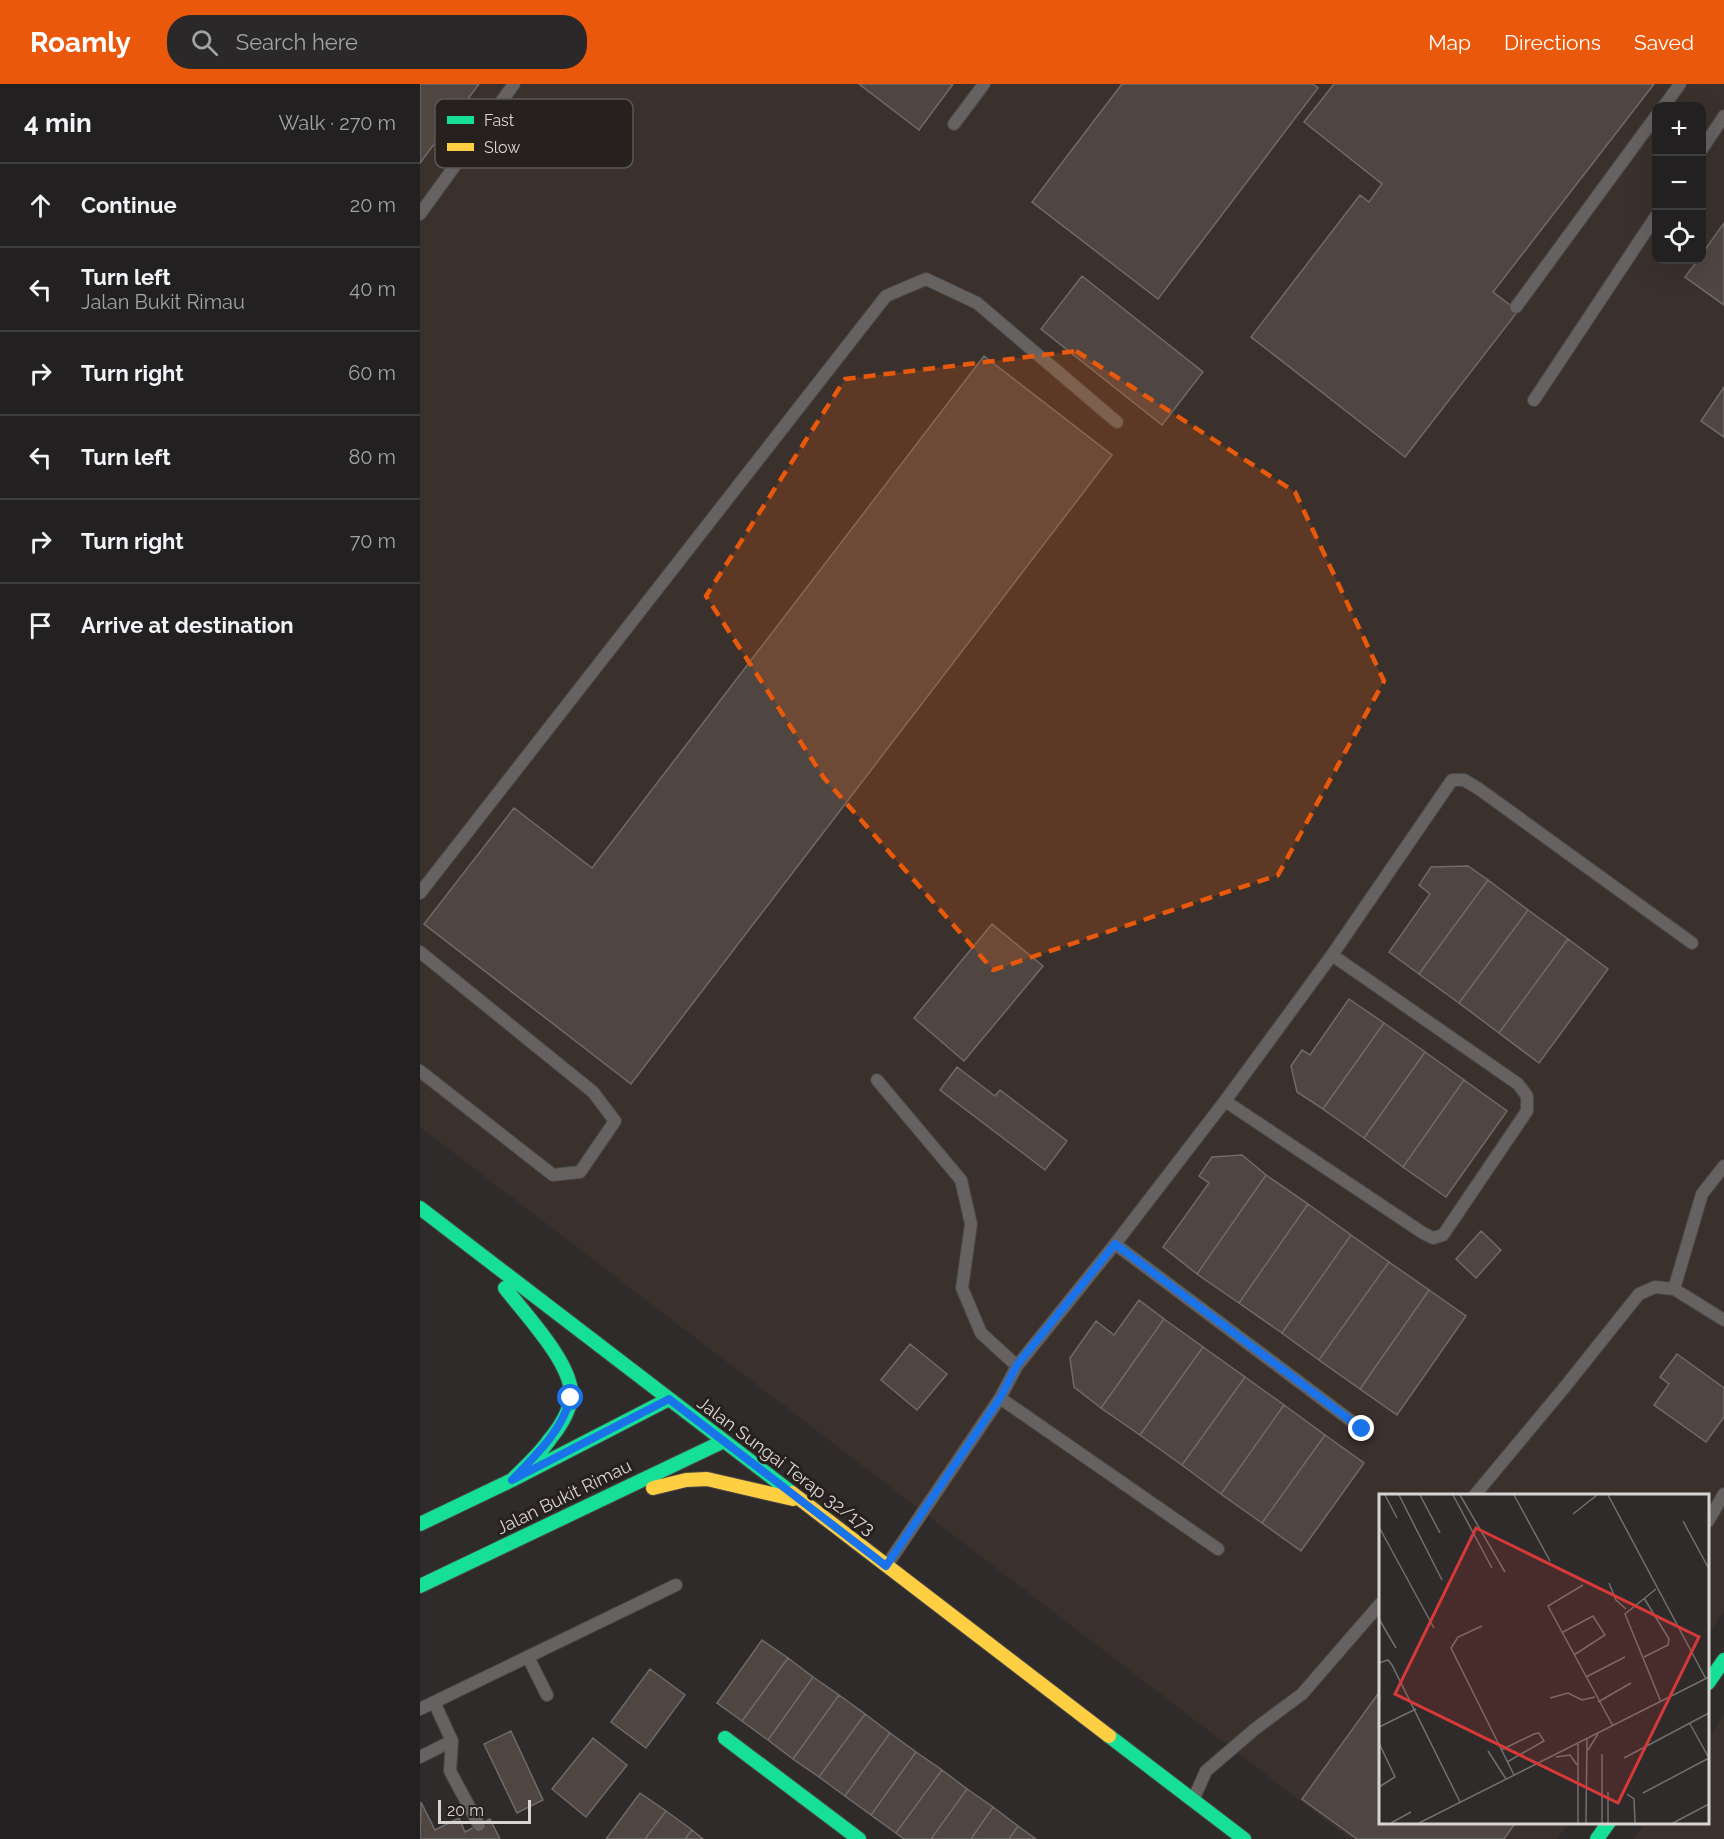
<!DOCTYPE html>
<meta charset="utf-8">
<style>
body{margin:0;font-family:Raleway,sans-serif;background:#2a2829;color:#f1f3f6}
.controls{position:absolute;right:18px;top:18px;display:grid;overflow:hidden;border-radius:12px;box-shadow:0 6px 24px #0002}
.controls button{width:54px;height:54px;display:grid;place-items:center;padding:0;border:0;border-bottom:2px solid #3f3e3e;background:#222020;color:#f1f3f6;font:30px sans-serif}
.scale{position:absolute;left:18px;bottom:15px;width:93px;box-sizing:border-box;padding-left:6px;border:3px solid #d8d4d3;border-top:0;font-size:16px;line-height:21px;white-space:nowrap;color:#d8d4d3;-webkit-text-stroke:4px #26211e;paint-order:stroke}
.stop{position:absolute;width:18px;height:18px;margin:-14px;border:4px solid #1a73e8;border-radius:50%;background:#fff}
.stop.end{background:#1a73e8;border-color:#fff;box-shadow:0 2px 6px #0008}
.list{margin:0;padding:0;list-style:none}
h2{display:flex;justify-content:space-between;align-items:center;height:78px;margin:0;padding:0 24px;font-size:26px}
h2 small{font-size:20px;font-weight:400;color:#a2a3a5}
.list li{display:grid;grid-template-columns:39px 1fr auto;gap:18px;align-items:center;box-sizing:border-box;height:84px;padding:0 24px;border-top:2px solid #3f3e3e}
.list b{display:block;font-size:22px;white-space:nowrap}
.list p{margin:0;font-size:20px;white-space:nowrap;color:#a2a3a5}
.list em{font-size:20px;font-style:normal;color:#a2a3a5}
.icon{flex:none;width:33px;height:33px;fill:none;stroke:currentColor;stroke-width:2;stroke-linecap:round;stroke-linejoin:round}
.map{position:relative;flex:none;width:1304px;height:1755px;overflow:hidden}
header{display:flex;align-items:center;gap:36px;box-sizing:border-box;height:84px;padding:0 30px;background:#ea580c;color:#fff}
header strong{font-size:28px}
nav{display:flex;gap:33px;margin-inline-start:auto;font-size:21px}
.search{width:420px;height:54px;background:#2a2829;display:flex;align-items:center;gap:15px;box-sizing:border-box;padding:0 21px;border-radius:24px;color:#a2a3a5;font-size:22px}
main{display:flex}
aside{flex:1;background:#222020}
.map>svg:first-child{display:block}
.built{fill:#3b312c;fill-rule:evenodd}
.building{fill:#4f4541;stroke:#6e6b6a;stroke-width:1.5}
.lines{fill:none;stroke-linecap:round;stroke-linejoin:round}
.lane-casing{stroke:#494645;stroke-width:14}
.fast-casing{stroke:#494645;stroke-width:16}
.slow-casing{stroke:#494645;stroke-width:16}
.lane{stroke:#656261;stroke-width:12}
.fast{stroke:#16e098;stroke-width:14}
.slow{stroke:#ffcf43;stroke-width:14}
.route{stroke:#1a73e8;stroke-width:8}
.marked{fill:#e8590c;fill-opacity:0.2;stroke:#e8590c;stroke-width:4.5;stroke-dasharray:12 8;stroke-linejoin:round}
.labels{text-anchor:middle;stroke-width:6;stroke-linejoin:round;paint-order:stroke}
.street-label{font-size:18px;fill:#d8d4d3;stroke:#26211e}
.inset-road{fill:none;stroke:#726f6e;stroke-width:1.5}
.view{fill:#d63939;fill-opacity:0.15;stroke:#d63939;stroke-width:3}
.inset-edge{fill:none;stroke:#d8d4d3;stroke-width:3}
.key{fill:#26211e;stroke:#5b5754;stroke-width:1.5}
.key-label{font-size:16px;fill:#d8d4d3}
</style>
<header>
<strong>Roamly</strong>
<div class="search"><svg class="icon" aria-label="search" viewBox="0 0 24 24"><circle cx="10" cy="10" r="6"/><path d="M15 15l6 6"/></svg>Search here</div>
<nav><a>Map</a><a>Directions</a><a>Saved</a></nav>
</header>
<main>
<aside>
<h2>4 min<small>Walk · 270 m</small></h2>
<ul class="list">
<li><svg class="icon" aria-label="ahead" viewBox="0 0 24 24"><path d="M12 20V5M6 11l6-6 6 6"/></svg><div><b>Continue</b></div><em>20 m</em></li>
<li><svg class="icon" aria-label="left" viewBox="0 0 24 24"><path d="M17 20v-9H6M10 6l-5 5 5 5"/></svg><div><b>Turn left</b><p>Jalan Bukit Rimau</p></div><em>40 m</em></li>
<li><svg class="icon" aria-label="right" viewBox="0 0 24 24"><path d="M7 20v-9h11M14 6l5 5-5 5"/></svg><div><b>Turn right</b></div><em>60 m</em></li>
<li><svg class="icon" aria-label="left" viewBox="0 0 24 24"><path d="M17 20v-9H6M10 6l-5 5 5 5"/></svg><div><b>Turn left</b></div><em>80 m</em></li>
<li><svg class="icon" aria-label="right" viewBox="0 0 24 24"><path d="M7 20v-9h11M14 6l5 5-5 5"/></svg><div><b>Turn right</b></div><em>70 m</em></li>
<li><svg class="icon" aria-label="arrive" viewBox="0 0 24 24"><path d="M6 21V4h12l-3 4 3 4H6"/></svg><div><b>Arrive at destination</b></div></li>
</ul>
</aside>
<div class="map">
<svg width="1304" height="1755" viewBox="0 0 1304 1755">
<rect width="100%" height="100%" fill="#2e2b2a"/>
<path class="built" d="M 0,0 L 1304,0 L 1304,1527 L 1288,1550 L 1288,1412 L 960,1412 L 960,1738 L 1149,1739 L 1137,1755 L 930,1755 L 0,1043 ZM 1236,22 L 1282,22 L 1282,176 L 1236,176 Z
M 1304,1631 L 1304,1755 L 1213,1755 L 1225,1739 L 1288,1738 L 1288,1653 Z"/>
<path class="building" d="M 0,0 L 59,0 L 0,79 Z
M 439,0 L 533,0 L 499,46 Z
M 702,0 L 893,0 L 898,4 L 738,215 L 612,118 Z
M 914,0 L 1234,0 L 1073,208 L 1098,227 L 985,373 L 831,253 L 940,111 L 949,118 L 962,100 L 884,38 Z
M 1304,139 L 1304,221 L 1265,193 L 1278,176 L 1282,176 L 1282,170 Z
M 662,192 L 783,288 L 742,341 L 621,245 Z
M 564,272 L 692,371 L 211,1000 L 4,840 L 94,724 L 172,784 Z
M 1304,303 L 1304,353 L 1281,337 Z
M 1048,782 L 1068,796 L 999,890 L 969,868 L 1010,810 L 999,801 L 1011,783 Z
M 1068,796 L 1108,826 L 1039,919 L 999,890 Z
M 1108,826 L 1148,855 L 1079,949 L 1039,919 Z
M 572,840 L 623,882 L 544,977 L 494,934 Z
M 1148,855 L 1188,885 L 1119,979 L 1079,949 Z
M 929,915 L 964,939 L 903,1025 L 877,1008 L 871,982 L 882,966 L 890,971 Z
M 964,939 L 1005,968 L 944,1054 L 903,1025 Z
M 1005,968 L 1044,996 L 983,1083 L 944,1054 Z
M 537,983 L 575,1012 L 580,1006 L 647,1057 L 625,1086 L 520,1006 Z
M 1044,996 L 1087,1027 L 1026,1113 L 983,1083 Z
M 822,1071 L 846,1091 L 777,1190 L 743,1163 L 789,1099 L 779,1092 L 792,1073 Z
M 846,1091 L 888,1120 L 819,1219 L 777,1190 Z
M 888,1120 L 931,1151 L 862,1249 L 819,1219 Z
M 1061,1147 L 1081,1166 L 1056,1194 L 1036,1175 Z
M 931,1151 L 969,1178 L 899,1276 L 862,1249 Z
M 969,1178 L 1009,1206 L 940,1305 L 899,1276 Z
M 1009,1206 L 1046,1232 L 977,1331 L 940,1305 Z
M 719,1216 L 744,1235 L 681,1324 L 654,1303 L 650,1274 L 676,1237 L 694,1251 Z
M 744,1235 L 783,1263 L 720,1351 L 681,1324 Z
M 490,1260 L 527,1290 L 497,1326 L 461,1296 Z
M 783,1263 L 825,1293 L 762,1381 L 720,1351 Z
M 1257,1270 L 1304,1304 L 1304,1333 L 1286,1358 L 1234,1321 L 1249,1300 L 1240,1293 Z
M 825,1293 L 864,1321 L 801,1410 L 762,1381 Z
M 864,1321 L 905,1351 L 842,1439 L 801,1410 Z
M 905,1351 L 944,1379 L 881,1467 L 842,1439 Z
M 342,1556 L 368,1574 L 322,1637 L 297,1619 Z
M 368,1574 L 393,1593 L 348,1656 L 322,1637 Z
M 230,1585 L 265,1611 L 226,1664 L 191,1638 Z
M 393,1593 L 419,1611 L 373,1675 L 348,1656 Z
M 960,1607 L 960,1738 L 1096,1738 L 1084,1755 L 937,1755 L 882,1715 Z
M 419,1611 L 445,1630 L 399,1693 L 373,1675 Z
M 445,1630 L 470,1649 L 425,1712 L 399,1693 Z
M 91,1647 L 123,1716 L 97,1729 L 64,1660 Z
M 470,1649 L 496,1668 L 451,1731 L 425,1712 Z
M 173,1654 L 207,1681 L 166,1733 L 132,1705 Z
M 496,1668 L 522,1686 L 476,1749 L 451,1731 Z
M 522,1686 L 547,1705 L 511,1755 L 484,1755 L 476,1749 Z
M 547,1705 L 573,1723 L 551,1755 L 511,1755 Z
M 220,1709 L 246,1727 L 225,1755 L 186,1755 Z
M 1,1718 L 15,1746 L 39,1734 L 45,1748 L 70,1735 L 80,1755 L 0,1755 Z
M 573,1723 L 598,1742 L 589,1755 L 551,1755 Z
M 246,1727 L 272,1746 L 265,1755 L 225,1755 Z
M 598,1742 L 616,1755 L 589,1755 Z
M 272,1746 L 283,1755 L 265,1755 Z"/>
<g class="lines">
<defs>
<path id="lane" d="M 1244,22 L 1260,0
M 534,40 L 564,0
M 1282,65 L 1304,32
M 0,130 L 94,0
M 1096,223 L 1236,32
M 1114,316 L 1236,132
M 0,809 L 466,212 L 506,195 L 557,219 L 697,338
M 0,868 L 173,1008 L 195,1037 L 160,1088 L 133,1091 L 0,987
M 457,996 L 541,1096 L 551,1140 L 542,1204 L 561,1249 L 597,1282
M 805,1017 L 1003,1149 L 1013,1154 L 1023,1151 L 1107,1027 L 1107,1012 L 1098,1000 L 912,871
M 695,1160 L 942,1345
M 1254,1205 L 1282,1110 L 1304,1082
M 580,1314 L 798,1465
M 1054,1412 L 1144,1304 L 1219,1210 L 1235,1203 L 1254,1205 L 1304,1236
M 1288,1437 L 1304,1410
M 467,1481 L 580,1314 L 597,1282 L 695,1160 L 805,1017 L 912,871 L 1032,696 L 1044,696 L 1059,705 L 1272,859
M 108,1573 L 127,1611
M 14,1618 L 32,1657 L 30,1687 L 59,1741
M 0,1625 L 256,1501
M 0,1673 L 32,1657
M 774,1714 L 786,1687 L 835,1645 L 882,1610 L 960,1520"/>
<path id="fast" d="M 0,1124 L 372,1409
M 85,1204 C 104,1229 155,1282 151,1314 C 149,1328 139,1344 130,1355 C 120,1370 105,1383 92,1396
M 0,1440 L 92,1396 L 249,1315
M 0,1502 L 304,1357
M 1288,1599 L 1304,1576
M 689,1652 L 824,1755
M 305,1654 L 439,1755
M 1177,1755 L 1189,1738"/>
<path id="slow" d="M 233,1404 L 266,1396 L 287,1395 L 373,1415
M 372,1409 L 689,1652"/>
</defs>
<use href="#lane" class="lane-casing"/>
<use href="#fast" class="fast-casing"/>
<use href="#slow" class="slow-casing"/>
<use href="#lane" class="lane"/>
<use href="#fast" class="fast"/>
<use href="#slow" class="slow"/>
</g>
<g class="lines">
<path class="route" d="M 151,1314 C 140,1349 117,1370 92,1396 L 249,1315 L 466,1482 L 580,1314 L 597,1281 L 695,1160 L 942,1345"/>
</g>
<path class="marked" d="M 656,267 L 875,408 L 964,597 L 858,791 L 573,886 L 404,694 L 286,512 L 425,295 Z"/>
<g class="labels">
<g class="street-label">
<text transform="translate(366 1382) rotate(37)" y="6">Jalan Sungai Terap 32/173</text>
<text transform="translate(144 1413) rotate(-26)" y="6">Jalan Bukit Rimau</text>
</g>
</g>
<g transform="translate(959 1410)">
<rect width="330" height="330" fill="#2e2b2a"/>
<path class="inset-road" d="M 6,1 L 18,24M 20,1 L 63,86M 41,1 L 61,39M 74,1 L 113,74M 81,1 L 126,78M 135,1 L 171,67M 229,1 L 327,185M 194,20 L 218,1M 304,27 L 330,75M 0,33 L 55,134M 230,89 L 237,106 L 247,115M 204,91 L 169,112 L 234,232M 277,95 L 246,120 L 282,208M 265,104 L 290,145 L 289,151 L 265,163M 0,125 L 17,154M 103,132 L 79,143 L 72,154 L 135,281M 184,138 L 214,122 L 226,141 L 195,161M 0,169 L 9,166 L 13,171 L 81,308M 207,183 L 246,163M 171,204 L 189,199 L 203,206 L 216,203M 219,208 L 252,189M 311,230 L 330,264M 0,233 L 37,215M 0,249 L 16,283 L 0,293M 199,250 L 199,329M 122,256 L 155,240 L 160,239 L 165,247 L 128,268M 209,256 L 219,240M 109,257 L 127,285M 177,263 L 191,261 L 198,271M 245,264 L 330,219M 264,299 L 330,264M 248,300 L 255,305 L 256,329M 12,329 L 32,318M 40,329 L 330,183M 207,329 L 208,245M 223,329 L 223,260M 229,329 L 229,298M 294,329 L 330,310"/>
<path class="view" d="M 97,34 L 320,143 L 239,309 L 16,200 Z"/>
<rect width="330" height="330" class="inset-edge"/>
</g>
<rect x="15" y="15" width="198" height="69" rx="9" class="key"/>
<rect x="27" y="32" width="27" height="8" fill="#16e098"/>
<rect x="27" y="59" width="27" height="8" fill="#ffcf43"/>
<g class="key-label">
<text x="64" y="42">Fast</text>
<text x="64" y="69">Slow</text>
</g>
</svg>
<div class="controls">
<button>+</button>
<button>−</button>
<button><svg class="icon" aria-label="locate" viewBox="0 0 24 24"><circle cx="12" cy="12" r="6"/><path d="M12 2v4M12 18v4M2 12h4M18 12h4"/></svg></button>
</div>
<div class="scale">20 m</div>
<div class="stop" style="left:151px;top:1314px"></div>
<div class="stop end" style="left:942px;top:1345px"></div>
</div>
</main>
